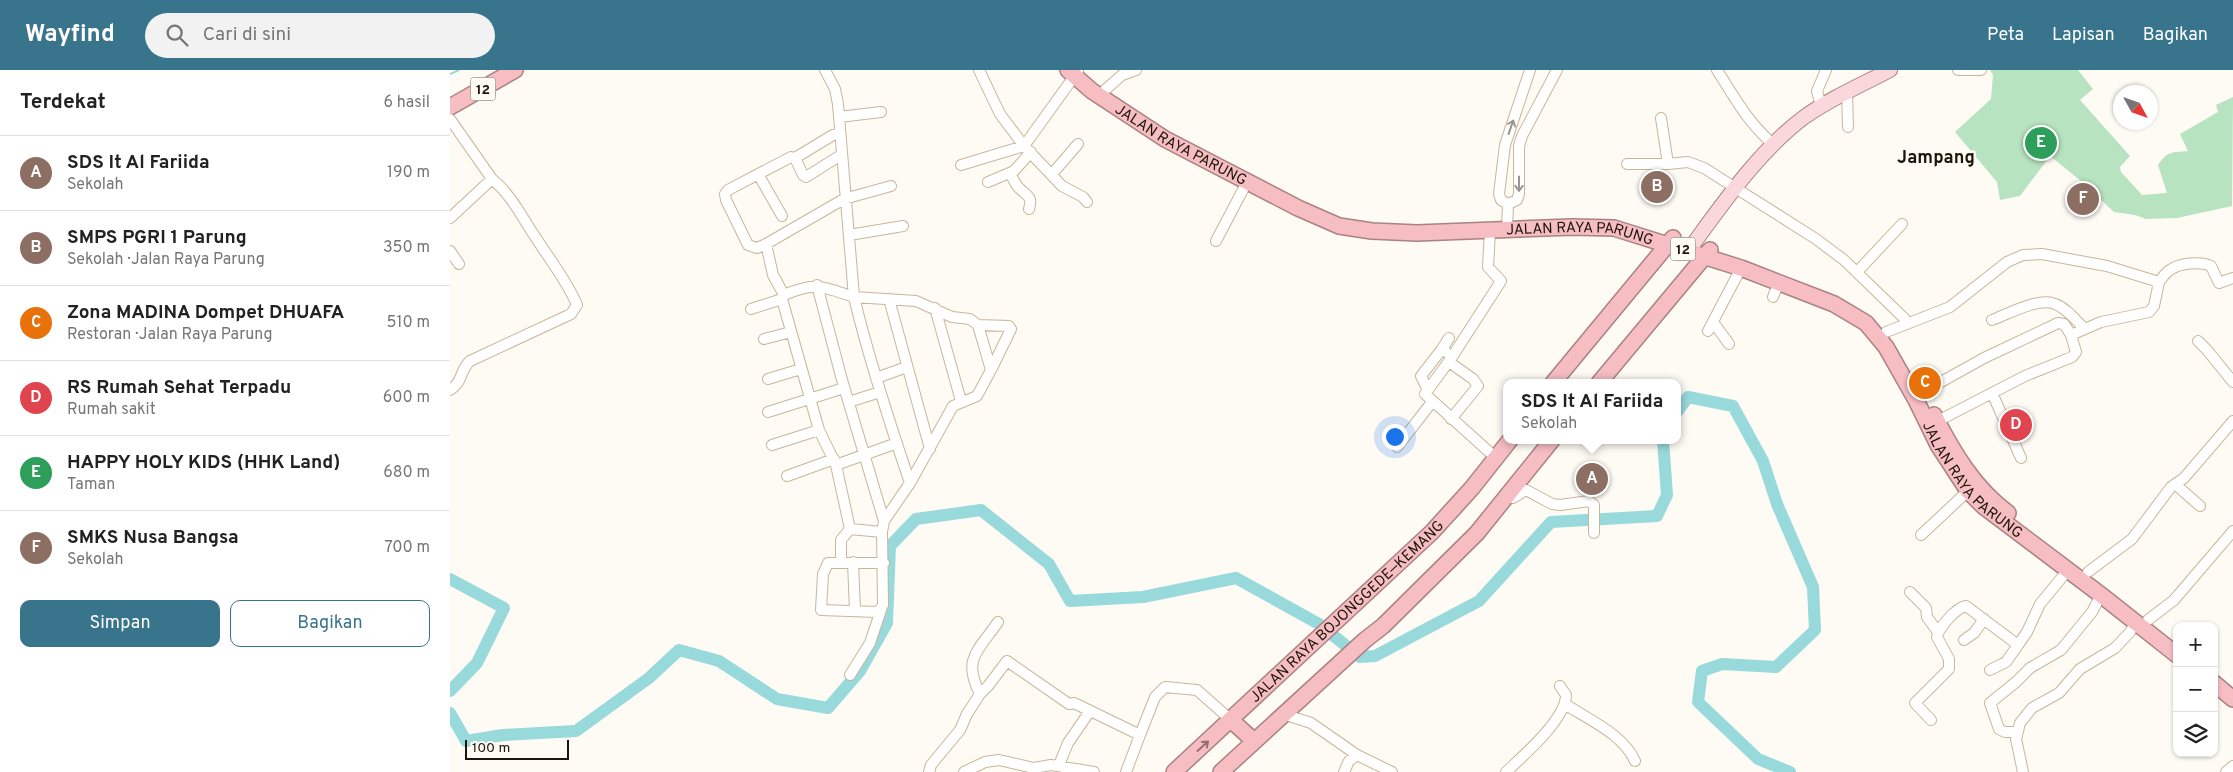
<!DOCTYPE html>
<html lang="id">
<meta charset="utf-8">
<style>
body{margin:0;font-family:Overpass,sans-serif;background:#f2f2f2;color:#222}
.controls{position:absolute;right:15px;bottom:15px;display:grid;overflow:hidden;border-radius:10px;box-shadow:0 1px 4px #0004}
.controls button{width:45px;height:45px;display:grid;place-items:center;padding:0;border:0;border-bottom:1px solid #e0e0e0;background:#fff;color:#222;font:25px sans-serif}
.compass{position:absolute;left:1663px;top:15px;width:45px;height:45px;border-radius:50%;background:#fff;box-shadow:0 1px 4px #0004;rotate:130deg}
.scale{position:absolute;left:15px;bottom:12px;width:104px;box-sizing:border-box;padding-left:5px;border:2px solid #1c150a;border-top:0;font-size:14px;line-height:18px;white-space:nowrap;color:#1c150a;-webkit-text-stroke:4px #fefaf4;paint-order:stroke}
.you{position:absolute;left:944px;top:366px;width:18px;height:18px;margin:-12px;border:4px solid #fff;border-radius:50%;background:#1a73e8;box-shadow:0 0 0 8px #1a73e833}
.badge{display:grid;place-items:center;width:32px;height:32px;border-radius:50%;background:#39748d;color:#fff;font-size:16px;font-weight:700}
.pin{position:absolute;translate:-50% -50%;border:2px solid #fff;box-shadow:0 1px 5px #0006}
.popup{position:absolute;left:1053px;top:309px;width:178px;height:65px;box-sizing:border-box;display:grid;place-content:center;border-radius:10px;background:#fff;filter:drop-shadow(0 1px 4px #0005);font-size:16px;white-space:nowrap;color:#767676}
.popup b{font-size:19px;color:#222}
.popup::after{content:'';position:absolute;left:50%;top:100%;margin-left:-10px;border:10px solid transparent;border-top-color:#fff}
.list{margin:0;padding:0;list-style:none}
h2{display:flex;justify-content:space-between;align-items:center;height:65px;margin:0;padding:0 20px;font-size:21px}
h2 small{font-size:16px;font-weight:400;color:#767676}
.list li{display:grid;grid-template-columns:32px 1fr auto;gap:15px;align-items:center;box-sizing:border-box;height:75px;padding:0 20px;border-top:1px solid #e0e0e0}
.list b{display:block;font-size:19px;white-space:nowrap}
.list p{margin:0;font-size:16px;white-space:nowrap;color:#767676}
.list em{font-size:16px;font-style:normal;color:#767676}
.actions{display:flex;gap:10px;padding:15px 20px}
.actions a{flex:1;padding:11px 0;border:1px solid #39748d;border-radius:10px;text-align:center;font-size:18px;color:#39748d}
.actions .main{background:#39748d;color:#fff}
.icon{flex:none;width:28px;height:28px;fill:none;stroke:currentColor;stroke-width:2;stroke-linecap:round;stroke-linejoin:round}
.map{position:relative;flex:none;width:1783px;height:702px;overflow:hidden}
header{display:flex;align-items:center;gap:30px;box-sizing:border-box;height:70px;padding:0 25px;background:#39748d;color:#fff}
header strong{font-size:24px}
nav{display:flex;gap:28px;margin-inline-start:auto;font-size:18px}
.search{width:350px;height:45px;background:#f2f2f2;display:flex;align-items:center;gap:12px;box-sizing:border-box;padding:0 18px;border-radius:28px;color:#767676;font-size:19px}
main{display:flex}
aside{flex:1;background:#fff}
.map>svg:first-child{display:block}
.green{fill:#b8e3c0}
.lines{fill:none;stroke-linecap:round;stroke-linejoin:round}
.stream{stroke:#98d9db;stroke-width:2}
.river{stroke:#98d9db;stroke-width:12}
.minor-casing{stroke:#c9b699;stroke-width:12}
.major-casing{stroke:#aa8282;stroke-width:16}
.highway-casing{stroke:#aa8282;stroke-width:18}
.minor{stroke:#fff;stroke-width:10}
.major{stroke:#fad7db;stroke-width:14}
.highway{stroke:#f6bdc3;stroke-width:15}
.oneway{stroke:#999691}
.oneway2{stroke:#947170}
.labels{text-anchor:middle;stroke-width:5;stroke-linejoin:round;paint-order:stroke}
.shield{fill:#fefaf4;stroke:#605a50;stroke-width:1}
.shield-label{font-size:14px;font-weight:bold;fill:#1c150a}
.street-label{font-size:15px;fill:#1c150a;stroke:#fefaf4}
.quarter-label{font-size:18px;font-weight:bold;fill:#1c150a;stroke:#fefaf4}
</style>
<header>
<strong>Wayfind</strong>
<div class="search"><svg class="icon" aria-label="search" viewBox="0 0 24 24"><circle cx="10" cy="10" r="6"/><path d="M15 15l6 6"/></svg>Cari di sini</div>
<nav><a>Peta</a><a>Lapisan</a><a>Bagikan</a></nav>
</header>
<main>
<aside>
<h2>Terdekat<small>6 hasil</small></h2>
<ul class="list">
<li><span class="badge" style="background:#8d6e63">A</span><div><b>SDS It Al Fariida</b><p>Sekolah</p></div><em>190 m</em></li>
<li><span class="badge" style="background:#8d6e63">B</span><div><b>SMPS PGRI 1 Parung</b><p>Sekolah · Jalan Raya Parung</p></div><em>350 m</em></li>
<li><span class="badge" style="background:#e8710a">C</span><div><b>Zona MADINA Dompet DHUAFA</b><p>Restoran · Jalan Raya Parung</p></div><em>510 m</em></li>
<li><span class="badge" style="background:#e0444e">D</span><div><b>RS Rumah Sehat Terpadu</b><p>Rumah sakit</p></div><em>600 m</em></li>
<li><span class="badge" style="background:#2e9e5b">E</span><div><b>HAPPY HOLY KIDS (HHK Land)</b><p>Taman</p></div><em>680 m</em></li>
<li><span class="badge" style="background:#8d6e63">F</span><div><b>SMKS Nusa Bangsa</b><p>Sekolah</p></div><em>700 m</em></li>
</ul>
<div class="actions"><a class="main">Simpan</a><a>Bagikan</a></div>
</aside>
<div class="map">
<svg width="1783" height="702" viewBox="0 0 1783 702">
<rect width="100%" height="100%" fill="#fefaf4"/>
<path class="green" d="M 1540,0 L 1628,0 L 1643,19 L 1630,30 L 1680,86 L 1670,97 L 1671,102 L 1692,125 L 1717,123 L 1708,95 C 1718,80 1722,83 1738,81 L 1730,64 L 1768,42 L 1766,35 L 1783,27 L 1782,136 L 1727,148 L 1696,149 L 1685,145 L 1664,142 L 1631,111 L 1600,86 L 1570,126 L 1550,130 L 1547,112 L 1505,62 L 1541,29 L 1543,5 Z"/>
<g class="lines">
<path class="stream" d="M 0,4 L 9,0"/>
<path class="river" d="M 1227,342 L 1238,327 L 1283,336 L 1313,391 L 1327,434 L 1363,517 L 1365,560 L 1326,597 L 1272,594 L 1252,601 L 1248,632 L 1308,689 L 1340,702
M 0,509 L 54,538 L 27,593 L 0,621
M 0,643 L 16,671 L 53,665 L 126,661 L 199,608 L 229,580 L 269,591 L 327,629 L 378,638 L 410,601 L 437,553 L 440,476 L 466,449 L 531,440 L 599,494 L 620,531 L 693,527 L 786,508 L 869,554 L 910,587 L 925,586 L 1029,531 L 1101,452 L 1207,446 L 1217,425 L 1213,370"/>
<defs>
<path id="minor" d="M 375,0 L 385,19 L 388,34 L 404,227 L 466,231 L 502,247 L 520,249 L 528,255 L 541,300 L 527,326 L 503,336 L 460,413 L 434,451 L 432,462 L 433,535 L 428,542 L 371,540 L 373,504 L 378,493 L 434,493
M 1267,0 C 1285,28 1298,53 1324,75
M 1508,0 L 1531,0
M 628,1 L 574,76 L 612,116 L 633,127 L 637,132
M 655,20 L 672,5 L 686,0
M 1397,23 L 1398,57
M 1371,36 L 1367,21 L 1376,0
M 389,47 L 431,42
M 1211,48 L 1218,94 L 1238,92 L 1254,98 L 1366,169 L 1394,190 L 1458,252
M 0,49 L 42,109 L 0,148
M 391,85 L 356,107 L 353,105 L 345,88 L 341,87 L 278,120 L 275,124 L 276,130 L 298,175 L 307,178 L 316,174 L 323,205 L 334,225 C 366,211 373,217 404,227 C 419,290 439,351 460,413
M 345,88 L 383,65 L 390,63
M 1177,94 L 1218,94
M 511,95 L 574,76 L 550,44 L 529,0
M 560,103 C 563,108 565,114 569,118 C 577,126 583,126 579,139
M 308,104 L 332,146
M 602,104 L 628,74
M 538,112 L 564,101 L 581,82
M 1058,134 L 1067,130 L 1069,124 L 1069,76 L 1072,66 L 1107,0
M 1058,134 L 1051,130 L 1049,124 L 1055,75 L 1080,0
M 1040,161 L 1038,197 L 1051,211 L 1002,287 L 975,324 L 1047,389
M 1057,161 L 1058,134
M 399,165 L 453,156
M 766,171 L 797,112
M 316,174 L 394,129 L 441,116
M 0,181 L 9,194
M 1407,202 L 1452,154
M 367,215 L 392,310 L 434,451
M 334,225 L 332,229 L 369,360 L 386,395 L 400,459 L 432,462
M 1323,227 L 1329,212
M 439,229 L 480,379
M 485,238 L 511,331
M 301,239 L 332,229
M 1542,250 C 1558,244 1589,227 1605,234 C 1617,238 1626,251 1635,259
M 1263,252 L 1279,274
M 528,255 L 559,256 L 561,259 L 541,300
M 1258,261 L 1291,198
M 1436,262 L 1500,237 L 1557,192 L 1573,185 L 1592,184 L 1657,196 L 1709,212 C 1712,208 1715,203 1720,200 C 1729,193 1751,191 1761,196 L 1769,213 L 1783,208
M 1621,265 L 1651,252 L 1699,242 L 1704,236 L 1709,212
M 314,269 L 341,262
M 1748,271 L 1757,280 L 1783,312
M 996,282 L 992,279 L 999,268
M 999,292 L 1023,309 L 1028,316 L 1001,349
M 426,308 L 457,297
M 318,309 L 351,299
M 977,318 L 971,306 L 992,279
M 0,320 C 14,311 9,301 20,291 L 121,244 L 127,235 C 117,211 100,190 86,168 C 73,149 61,124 42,109
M 1473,322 L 1534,288 L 1608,253 L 1614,254 L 1621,265 L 1626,282 L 1622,287 L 1575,306 L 1484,353
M 1542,323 L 1571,388
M 399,332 L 430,322
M 318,342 L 394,318
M 322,375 L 369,360
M 947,377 L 982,332
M 386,395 L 447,373
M 337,406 L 384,389
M 1725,414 L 1750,436
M 1058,426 L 1063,428 L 1076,420 L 1102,434 L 1110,435 L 1139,431 L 1144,435 L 1144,463
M 1471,465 L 1518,421
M 391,491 L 391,470 L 400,459
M 403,492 L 405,541
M 1638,502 L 1682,469 L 1721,417 L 1734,408 L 1783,351
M 1460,522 L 1476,538 L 1477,547 L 1488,562
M 1698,550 L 1724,530 L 1783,461
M 1514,570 L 1524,563 L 1534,549
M 1540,600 L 1556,592 L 1568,575
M 400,605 L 420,573 L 431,540
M 530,624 C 512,589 528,581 548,552
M 1115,634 C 1139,650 1173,664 1185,691
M 833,644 L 861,653 L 907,685
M 1481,650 L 1465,633 L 1499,599 L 1499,589 L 1487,567 C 1489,557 1506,538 1516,536 L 1568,575 L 1577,562 L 1590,534 L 1618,500
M 1566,662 L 1555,662 L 1549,659 L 1540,633 L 1566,612 L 1580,598 L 1611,580 L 1642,542 L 1651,525
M 690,665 L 705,627 L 715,617 L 747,620 L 781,650
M 609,695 L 618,673 L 640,641
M 479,702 L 481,695 L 510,660 L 517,644 L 530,624 L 538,616 L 557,591 L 619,634 L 624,633 L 690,665 L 676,702
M 514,702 L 535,692 L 549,690 L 584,698 L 601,695 L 644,702
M 894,702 L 899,691 L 907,685 L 942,702
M 1056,702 C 1073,686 1116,649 1116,625 L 1110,616
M 1573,702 L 1566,669 L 1570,653 L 1582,638 L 1609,623 L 1630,599 L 1665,578 L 1680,562 L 1686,552
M 1776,702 L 1783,696"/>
<path id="major" d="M 1238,181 C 1272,135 1307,83 1353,48 C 1379,29 1411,15 1440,0"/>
<g id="highway">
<path id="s1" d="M 618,0 L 642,21 L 715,69 L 848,138 L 889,156 L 922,161 L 967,163 L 1122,157 L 1164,158 L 1291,198 L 1384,234 L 1416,253 L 1436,277 L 1466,330 L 1488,375 L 1518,421 L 1533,436 L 1651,525 L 1727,585"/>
<path d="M 0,37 L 65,0"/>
<path d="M 1103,313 L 1223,168"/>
<path d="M 1149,313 L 1260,180"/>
<path d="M 1484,345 C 1503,382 1524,418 1558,443"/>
<path d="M 1764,613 L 1783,629"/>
<path d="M 781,650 L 804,671"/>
<path id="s2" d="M 724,702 L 982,462 L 1022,418 L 1060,370"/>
<path d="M 771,702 L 915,570 L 933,556 L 1027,463 L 1102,370"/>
</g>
</defs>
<use href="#minor" class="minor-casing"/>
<use href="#major" class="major-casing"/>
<use href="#highway" class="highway-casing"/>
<use href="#minor" class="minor"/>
<use href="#major" class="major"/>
<use href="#highway" class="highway"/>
</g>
<defs><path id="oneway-shaft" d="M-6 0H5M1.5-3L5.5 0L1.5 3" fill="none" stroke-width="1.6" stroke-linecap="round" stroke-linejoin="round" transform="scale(1.25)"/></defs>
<g class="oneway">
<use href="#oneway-shaft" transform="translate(1061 57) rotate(-71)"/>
<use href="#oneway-shaft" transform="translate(1069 114) rotate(90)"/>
</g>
<use class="oneway2" href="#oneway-shaft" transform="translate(753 676) rotate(-42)"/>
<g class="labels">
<g class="shield">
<rect x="20.5" y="7.5" width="25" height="23" rx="4"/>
<rect x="1220.5" y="167.5" width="25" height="23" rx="4"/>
</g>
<g class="shield-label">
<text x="33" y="24">12</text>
<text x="1233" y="184">12</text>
</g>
<g class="street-label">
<text dy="5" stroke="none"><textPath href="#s1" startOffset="136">JALAN RAYA PARUNG</textPath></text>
<text dy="5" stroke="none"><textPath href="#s1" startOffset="556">JALAN RAYA PARUNG</textPath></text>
<text dy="5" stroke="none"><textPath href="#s1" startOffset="1051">JALAN RAYA PARUNG</textPath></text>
<text dy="5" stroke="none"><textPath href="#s2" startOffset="236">JALAN RAYA BOJONGGEDE—KEMANG</textPath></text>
</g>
<g class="quarter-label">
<text x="1486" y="93">Jampang</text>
</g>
</g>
</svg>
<div class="controls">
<button>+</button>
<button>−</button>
<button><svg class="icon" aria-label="layers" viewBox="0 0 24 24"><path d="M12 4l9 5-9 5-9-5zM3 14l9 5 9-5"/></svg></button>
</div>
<svg class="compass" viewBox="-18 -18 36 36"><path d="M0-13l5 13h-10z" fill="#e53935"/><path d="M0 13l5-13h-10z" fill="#767676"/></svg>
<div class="scale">100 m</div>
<div class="you"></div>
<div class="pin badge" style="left:1142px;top:409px;background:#8d6e63">A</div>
<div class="popup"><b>SDS It Al Fariida</b>Sekolah</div>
<div class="pin badge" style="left:1207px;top:117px;background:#8d6e63">B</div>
<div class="pin badge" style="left:1475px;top:313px;background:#e8710a">C</div>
<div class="pin badge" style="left:1566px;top:355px;background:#e0444e">D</div>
<div class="pin badge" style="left:1591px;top:73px;background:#2e9e5b">E</div>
<div class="pin badge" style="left:1633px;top:129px;background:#8d6e63">F</div>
</div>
</main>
